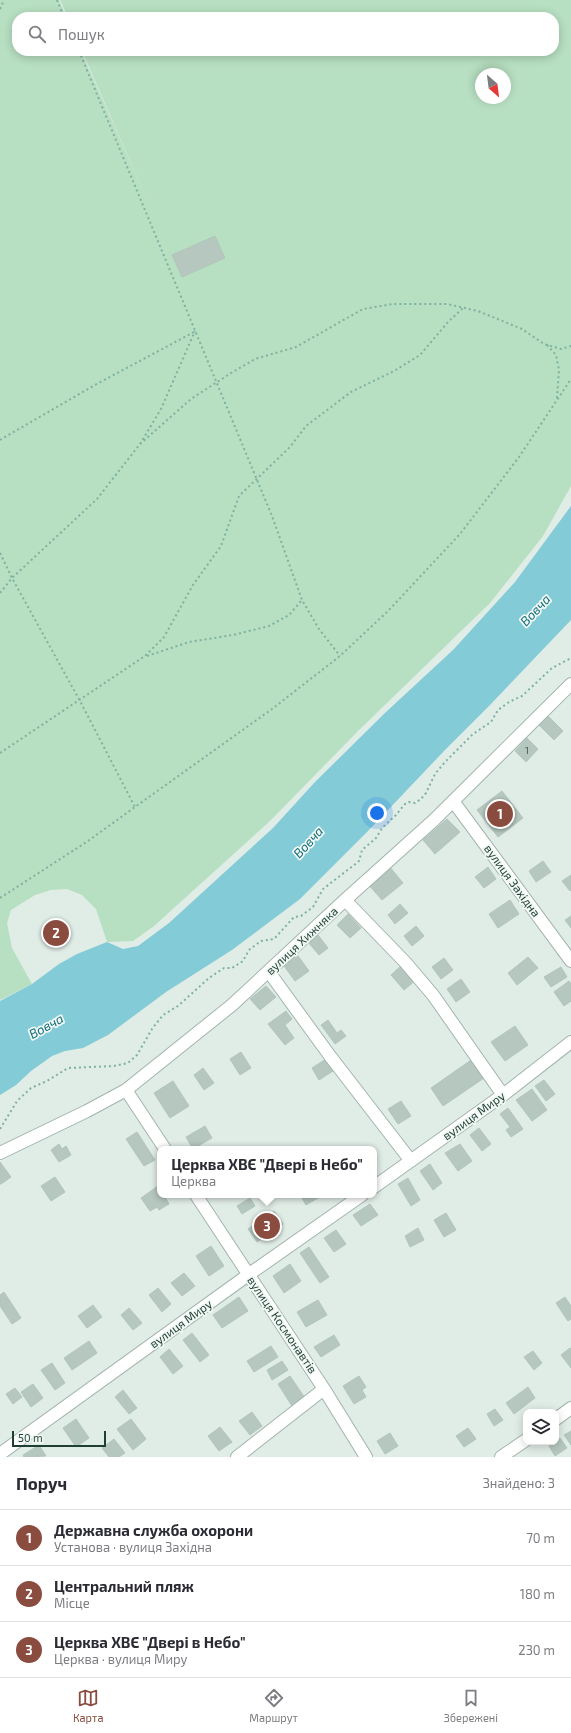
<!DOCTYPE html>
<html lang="uk">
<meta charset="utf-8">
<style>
body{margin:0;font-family:"Exo 2",sans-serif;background:#f7f7f7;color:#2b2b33}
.controls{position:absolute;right:12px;bottom:12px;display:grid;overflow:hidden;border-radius:8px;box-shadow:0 2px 10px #0003}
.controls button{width:36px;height:36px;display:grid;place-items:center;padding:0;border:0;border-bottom:1px solid #e1e1e2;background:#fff;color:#2b2b33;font:20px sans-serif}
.compass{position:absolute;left:475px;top:68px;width:36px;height:36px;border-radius:50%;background:#fff;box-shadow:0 2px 10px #0003;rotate:152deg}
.scale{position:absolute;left:12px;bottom:10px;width:94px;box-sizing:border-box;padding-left:4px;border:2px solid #1f3e35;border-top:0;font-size:11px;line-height:14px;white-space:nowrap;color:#1f3e35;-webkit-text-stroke:3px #f1f8f4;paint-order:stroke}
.you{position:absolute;left:377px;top:813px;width:14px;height:14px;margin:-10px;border:3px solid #fff;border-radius:50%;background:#1a73e8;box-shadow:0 0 0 6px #1a73e833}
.badge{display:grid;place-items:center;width:26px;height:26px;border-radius:50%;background:#894c3f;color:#fff;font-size:13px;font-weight:700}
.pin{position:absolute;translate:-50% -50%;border:2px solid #fff;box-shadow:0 1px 4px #0006}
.popup{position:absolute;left:157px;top:1146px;width:220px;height:52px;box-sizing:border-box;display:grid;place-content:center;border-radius:8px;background:#fff;filter:drop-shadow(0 1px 3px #0005);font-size:13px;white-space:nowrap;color:#7c7c81}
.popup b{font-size:15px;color:#2b2b33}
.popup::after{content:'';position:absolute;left:50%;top:100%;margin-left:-8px;border:8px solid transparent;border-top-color:#fff}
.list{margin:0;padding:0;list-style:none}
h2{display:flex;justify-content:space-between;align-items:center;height:52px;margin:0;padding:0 16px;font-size:17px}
h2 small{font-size:13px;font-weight:400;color:#7c7c81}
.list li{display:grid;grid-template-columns:26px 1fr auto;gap:12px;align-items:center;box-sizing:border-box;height:56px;padding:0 16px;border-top:1px solid #e1e1e2}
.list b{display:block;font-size:15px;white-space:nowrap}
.list p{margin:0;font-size:13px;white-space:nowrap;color:#7c7c81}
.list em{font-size:13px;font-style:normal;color:#7c7c81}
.icon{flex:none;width:22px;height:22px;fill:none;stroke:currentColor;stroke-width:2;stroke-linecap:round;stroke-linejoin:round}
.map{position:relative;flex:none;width:571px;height:1457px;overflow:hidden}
.search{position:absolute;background:#fff;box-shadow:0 2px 10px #0003;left:12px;right:12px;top:12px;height:44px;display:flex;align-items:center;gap:10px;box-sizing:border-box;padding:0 14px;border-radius:16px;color:#7c7c81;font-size:15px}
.sheet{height:220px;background:#fff}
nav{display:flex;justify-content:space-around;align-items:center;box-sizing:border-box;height:56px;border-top:1px solid #e1e1e2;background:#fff;font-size:11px;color:#7c7c81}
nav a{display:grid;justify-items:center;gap:2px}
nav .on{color:#894c3f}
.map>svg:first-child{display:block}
.green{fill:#b7dfc1;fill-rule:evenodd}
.water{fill:#83cbd6}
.building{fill:#b5c7bf;stroke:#b2c6bd}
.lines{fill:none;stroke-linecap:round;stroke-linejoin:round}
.minor-casing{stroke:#a2b4ad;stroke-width:14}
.path{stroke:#7eb2a0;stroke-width:2;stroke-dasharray:2 3;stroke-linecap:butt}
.minor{stroke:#fff;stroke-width:12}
.labels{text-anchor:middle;stroke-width:3.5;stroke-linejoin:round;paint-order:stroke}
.number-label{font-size:10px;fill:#446058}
.street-label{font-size:12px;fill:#1f3e35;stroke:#f1f8f4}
.water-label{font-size:13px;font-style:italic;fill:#156f7e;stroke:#f1f8f4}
</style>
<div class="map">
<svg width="571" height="1457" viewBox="0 0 571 1457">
<rect width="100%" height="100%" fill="#e0ece6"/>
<path class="green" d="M 0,0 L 59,0 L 66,17 L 17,17 L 17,51 L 81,51 L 152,211 L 82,51 L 554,51 L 554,17 L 68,17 L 60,0 L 571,0 L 571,486 L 543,536 L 490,603 L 358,731 L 270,821 L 154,926 L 133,941 L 107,942 L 96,909 L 82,895 L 67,889 L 51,890 L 35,895 L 11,910 L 7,923 L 12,948 L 32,984 L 0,1000 ZM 481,74 L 505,74 L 505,98 L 481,98 Z"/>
<path class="water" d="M 571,506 L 571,620 L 490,705 L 444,751 L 368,831 L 300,899 L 232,950 L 166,992 L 108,1035 L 83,1048 L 65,1051 L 52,1056 L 31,1071 L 16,1085 L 0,1095 L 0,1001 L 32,984 L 59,964 L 77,954 L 107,942 L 123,949 L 138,946 L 169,923 L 273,828 L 315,782 L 386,712 L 453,650 L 515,582 Z"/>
<path class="building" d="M 215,236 L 225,258 L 182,277 L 172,255 Z
M 548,716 L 563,731 L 554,740 L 539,725 Z
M 527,738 L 538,749 L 526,762 L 515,751 Z
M 502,791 L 523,818 L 498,837 L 477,810 Z
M 447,819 L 460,832 L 435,854 L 423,840 Z
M 543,861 L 551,872 L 536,882 L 529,871 Z
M 389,866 L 403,883 L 382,900 L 368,884 Z
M 488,867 L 496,879 L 484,888 L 475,877 Z
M 571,875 L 571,890 L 570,891 L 562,881 Z
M 510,900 L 519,914 L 498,928 L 489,914 Z
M 400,904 L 408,913 L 395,924 L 388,915 Z
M 348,914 L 361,928 L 350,938 L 337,925 Z
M 571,916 L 571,928 L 565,920 Z
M 416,926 L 424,936 L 412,946 L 404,936 Z
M 318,935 L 328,948 L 319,955 L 308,942 Z
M 296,953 L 309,971 L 295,981 L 282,963 Z
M 528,957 L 538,968 L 517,985 L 508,973 Z
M 444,958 L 453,970 L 441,979 L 432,967 Z
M 403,964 L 417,979 L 404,990 L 391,975 Z
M 561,967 L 567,977 L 551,987 L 544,977 Z
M 461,979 L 470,992 L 456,1002 L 447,989 Z
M 569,981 L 571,984 L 571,1001 L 564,1006 L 554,992 Z
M 266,986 L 276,997 L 260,1010 L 250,999 Z
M 286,1011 L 292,1019 L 285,1025 L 294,1038 L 285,1045 L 268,1024 Z
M 328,1020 L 337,1033 L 341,1030 L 346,1036 L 335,1044 L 321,1025 Z
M 515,1026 L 528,1045 L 505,1061 L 491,1042 Z
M 241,1052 L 251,1068 L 240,1075 L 230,1059 Z
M 329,1057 L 336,1069 L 319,1080 L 312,1068 Z
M 474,1058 L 487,1076 L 443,1106 L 431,1088 Z
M 203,1068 L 214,1083 L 204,1090 L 194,1075 Z
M 544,1080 L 555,1094 L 546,1101 L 535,1086 Z
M 173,1081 L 189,1106 L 170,1118 L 154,1093 Z
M 532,1089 L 547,1110 L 532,1121 L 516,1100 Z
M 401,1101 L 411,1116 L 398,1124 L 388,1109 Z
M 508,1108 L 523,1129 L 511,1137 L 506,1130 L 510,1127 L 500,1114 Z
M 205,1126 L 212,1138 L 193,1149 L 186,1137 Z
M 479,1128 L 491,1144 L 482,1151 L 470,1135 Z
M 137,1132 L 155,1160 L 144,1166 L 126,1139 Z
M 59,1144 L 62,1149 L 66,1146 L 71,1155 L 59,1162 L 51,1150 Z
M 460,1144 L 472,1161 L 458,1171 L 445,1153 Z
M 0,1162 L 11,1177 L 1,1184 L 0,1184 Z
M 430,1164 L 442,1183 L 433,1190 L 420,1171 Z
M 55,1177 L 65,1192 L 51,1201 L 41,1186 Z
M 408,1178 L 420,1200 L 411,1206 L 398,1184 Z
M 158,1186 L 160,1189 L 160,1195 L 164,1195 L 169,1204 L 159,1210 L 157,1207 L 150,1211 L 141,1198 Z
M 300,1195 L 323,1195 L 306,1205 Z
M 250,1198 L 255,1206 L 242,1214 L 237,1206 Z
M 370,1204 L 378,1215 L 361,1226 L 353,1215 Z
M 274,1211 L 283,1224 L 257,1242 L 248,1229 Z
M 446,1213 L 456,1230 L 444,1237 L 434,1220 Z
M 418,1228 L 424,1240 L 410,1247 L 405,1236 Z
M 336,1230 L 346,1244 L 334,1252 L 324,1238 Z
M 211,1246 L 224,1266 L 209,1276 L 196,1256 Z
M 309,1247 L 329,1277 L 320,1283 L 300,1253 Z
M 290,1264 L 301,1281 L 284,1293 L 273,1276 Z
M 184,1273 L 195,1286 L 182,1296 L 171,1283 Z
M 158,1288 L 171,1304 L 162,1312 L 149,1295 Z
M 4,1292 L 21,1318 L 12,1324 L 0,1306 L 0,1295 Z
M 239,1297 L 248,1311 L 222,1328 L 213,1315 Z
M 565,1297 L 571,1306 L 571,1319 L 568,1321 L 556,1303 Z
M 318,1300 L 327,1315 L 306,1327 L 297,1312 Z
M 93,1305 L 102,1317 L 87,1328 L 78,1316 Z
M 129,1308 L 142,1323 L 133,1330 L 121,1315 Z
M 192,1333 L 209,1355 L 200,1362 L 183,1340 Z
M 334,1335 L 340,1345 L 321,1357 L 314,1347 Z
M 89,1341 L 97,1353 L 72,1370 L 64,1358 Z
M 271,1346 L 278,1357 L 254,1372 L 247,1361 Z
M 570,1348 L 571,1349 L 571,1368 L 561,1355 Z
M 169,1349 L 183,1366 L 173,1374 L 160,1357 Z
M 533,1351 L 542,1363 L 534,1370 L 524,1357 Z
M 282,1361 L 288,1370 L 272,1380 L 267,1370 Z
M 52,1363 L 65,1383 L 55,1390 L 41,1370 Z
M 290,1376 L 305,1398 L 292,1406 L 278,1384 Z
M 359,1376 L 366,1387 L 362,1390 L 366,1397 L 354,1404 L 343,1386 Z
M 33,1384 L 43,1398 L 31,1407 L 21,1392 Z
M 528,1387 L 535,1398 L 514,1414 L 506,1403 Z
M 15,1388 L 22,1397 L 13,1404 L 6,1394 Z
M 123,1390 L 137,1408 L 129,1414 L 115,1397 Z
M 495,1409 L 503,1420 L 494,1426 L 487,1414 Z
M 252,1412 L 262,1426 L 250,1435 L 239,1421 Z
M 76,1419 L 89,1438 L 76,1447 L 63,1428 Z
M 131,1419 L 146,1439 L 133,1450 L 117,1429 Z
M 220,1427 L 232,1442 L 219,1451 L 208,1436 Z
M 468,1428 L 476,1439 L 464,1447 L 456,1436 Z
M 571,1431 L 571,1445 L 564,1435 Z
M 390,1433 L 398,1446 L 385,1454 L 377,1441 Z
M 560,1438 L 567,1448 L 555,1456 L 549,1446 Z
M 114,1439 L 125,1453 L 119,1457 L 109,1457 L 102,1448 Z
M 39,1445 L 46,1456 L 24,1457 L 23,1455 Z"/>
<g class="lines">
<defs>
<path id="minor" d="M 453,801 L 571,961
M 345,900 L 405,962 L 433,995 L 503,1095
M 269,972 L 330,1056 L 411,1161
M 126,1090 L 165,1149
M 0,1153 L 87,1111 L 126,1090 L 232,1005 L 345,900 L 434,820 L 571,684
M 374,1187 L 503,1095 L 571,1042
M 196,1195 L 324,1389 L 366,1457
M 556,1419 L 571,1408
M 0,1454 L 248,1275 L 362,1195
M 237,1457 L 324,1389
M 501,1457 L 526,1440"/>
</defs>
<use href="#minor" class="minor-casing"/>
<path class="path" d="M 57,0 L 64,17
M 0,9 L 4,0
M 79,51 L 272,516 L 302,600 L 319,629 L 340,656
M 547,345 L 556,355 L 559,370 L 557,398
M 0,440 L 93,386 L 194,332
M 140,444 L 191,399 L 231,373 L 255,359 L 296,347 L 363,309 L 393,304 L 447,304 L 478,311 L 522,329 L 544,344 L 561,349 L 571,346
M 0,553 L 12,578 L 80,701 L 135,807
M 0,593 L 12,578 L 97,499 L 140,444 L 161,409 L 195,331
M 147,656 L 189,642 L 233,635 L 269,626 L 289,615 L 302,600
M 0,753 L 145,656 L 164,637 L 193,585 L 221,546 L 239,496 L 290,447 L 306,426 L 351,392 L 394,371 L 420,355 L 448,322 L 463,308
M 0,898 L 88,841 L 135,807 L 272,709 L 340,656 L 388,611 L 460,534 L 519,457 L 571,379
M 0,1129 L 17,1101 L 31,1088 L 47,1081 L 68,1068 L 114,1066 L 128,1063 L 137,1055 L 152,1029 L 163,1015 L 178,1006 L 209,978 L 224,968 L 232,968 L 243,961 L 249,950 L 261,941 L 274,939 L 294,917 L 301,916 L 313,907 L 323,889 L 354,865 L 359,861 L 362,850 L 376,838 L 382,828 L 396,815 L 405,804 L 409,802 L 415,803 L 421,799 L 426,793 L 435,774 L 445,762 L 473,734 L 491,722 L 498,710 L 509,702 L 522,696 L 552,668 L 571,658"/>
<use href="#minor" class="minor"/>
</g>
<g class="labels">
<g class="number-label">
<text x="527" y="754">1</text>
</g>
<g class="street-label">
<text transform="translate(512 881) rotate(54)" y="4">вулиця Західна</text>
<text transform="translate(302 941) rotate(-43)" y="4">вулиця Хижняка</text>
<text transform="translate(474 1116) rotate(-36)" y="4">вулиця Миру</text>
<text transform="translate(181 1324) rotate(-36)" y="4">вулиця Миру</text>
<text transform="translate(282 1325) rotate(56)" y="4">вулиця Космонавтів</text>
</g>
<g class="water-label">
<text transform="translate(535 610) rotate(-47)" y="5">Вовча</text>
<text transform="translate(308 842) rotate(-48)" y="5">Вовча</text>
<text transform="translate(46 1026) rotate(-29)" y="5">Вовча</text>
</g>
</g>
</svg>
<div class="controls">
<button><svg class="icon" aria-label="layers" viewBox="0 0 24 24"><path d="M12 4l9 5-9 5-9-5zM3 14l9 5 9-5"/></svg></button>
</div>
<svg class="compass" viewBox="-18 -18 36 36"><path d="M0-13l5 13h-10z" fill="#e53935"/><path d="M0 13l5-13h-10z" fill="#7c7c81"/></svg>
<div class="scale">50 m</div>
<div class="you"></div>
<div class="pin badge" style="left:500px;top:814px">1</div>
<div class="pin badge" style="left:56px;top:933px">2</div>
<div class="pin badge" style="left:267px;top:1226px">3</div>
<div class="popup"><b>Церква ХВЄ &quot;Двері в Небо&quot;</b>Церква</div>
<div class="search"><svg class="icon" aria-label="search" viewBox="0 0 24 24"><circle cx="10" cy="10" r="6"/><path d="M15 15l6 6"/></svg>Пошук</div>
</div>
<section class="sheet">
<h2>Поруч<small>Знайдено: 3</small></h2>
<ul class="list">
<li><span class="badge">1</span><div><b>Державна служба охорони</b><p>Установа · вулиця Західна</p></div><em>70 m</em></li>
<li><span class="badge">2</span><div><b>Центральний пляж</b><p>Місце</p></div><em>180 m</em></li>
<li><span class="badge">3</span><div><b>Церква ХВЄ &quot;Двері в Небо&quot;</b><p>Церква · вулиця Миру</p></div><em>230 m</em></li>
</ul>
</section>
<nav>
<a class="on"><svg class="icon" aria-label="map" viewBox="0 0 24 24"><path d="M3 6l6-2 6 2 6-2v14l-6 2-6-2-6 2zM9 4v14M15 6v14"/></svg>Карта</a>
<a><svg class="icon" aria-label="directions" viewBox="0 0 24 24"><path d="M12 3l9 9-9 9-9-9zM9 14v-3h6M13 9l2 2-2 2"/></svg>Маршрут</a>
<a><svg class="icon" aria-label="saved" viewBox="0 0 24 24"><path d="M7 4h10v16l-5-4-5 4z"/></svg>Збережені</a>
</nav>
